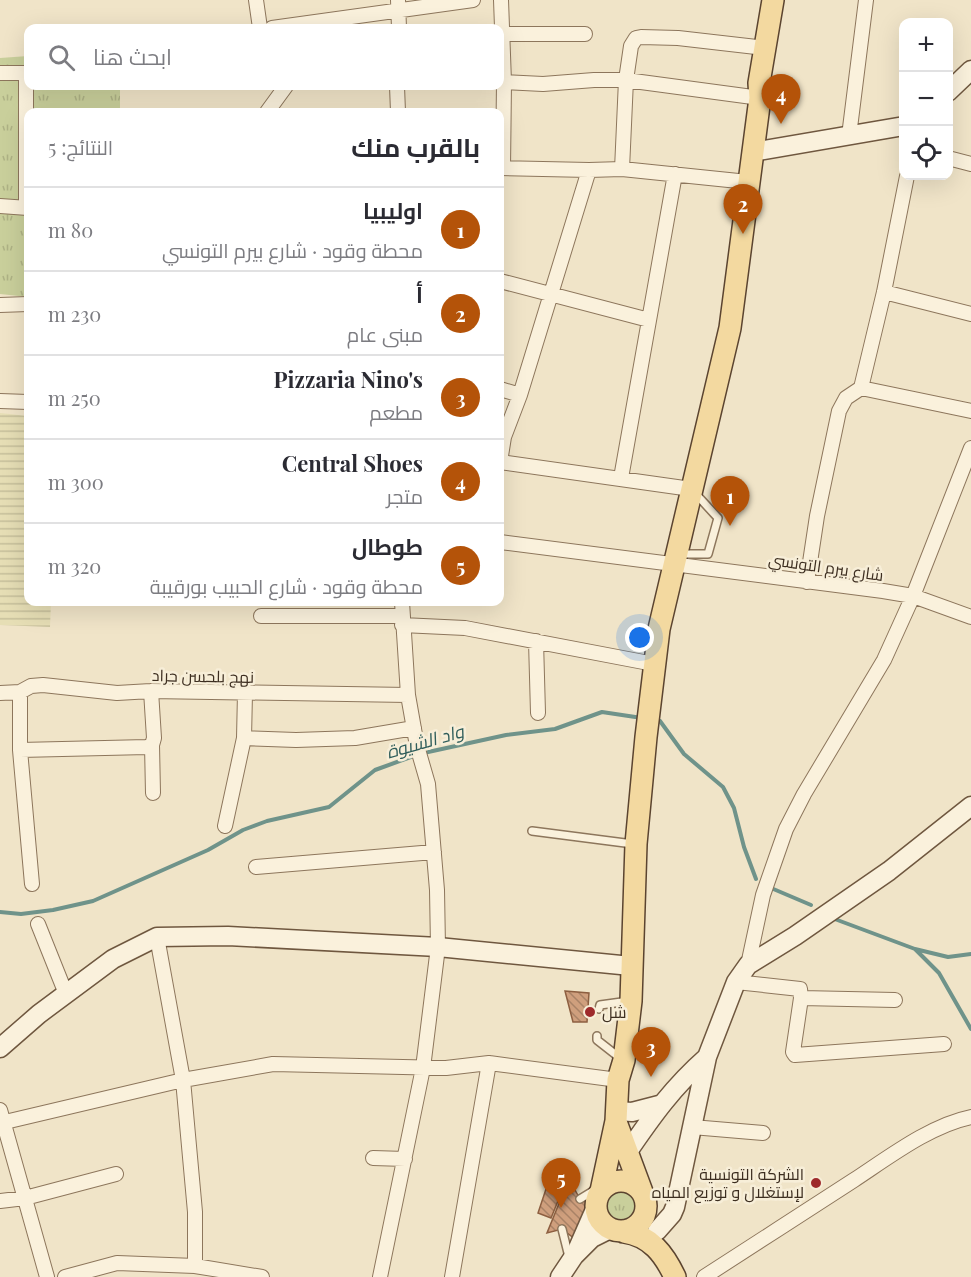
<!DOCTYPE html>
<html lang="ar">
<meta charset="utf-8">
<style>
body{margin:0;font-family:"Playfair Display",Cairo,serif;background:#f7f7f7;color:#2b2b33;direction:rtl}
.controls{position:absolute;right:18px;top:18px;display:grid;overflow:hidden;border-radius:12px;box-shadow:0 6px 24px #0002}
.controls button{width:54px;height:54px;display:grid;place-items:center;padding:0;border:0;border-bottom:2px solid #e1e1e2;background:#fff;color:#2b2b33;font:30px sans-serif}
.you{position:absolute;left:640px;top:638px;width:21px;height:21px;margin:-15px;border:4px solid #fff;border-radius:50%;background:#1a73e8;box-shadow:0 0 0 9px #1a73e833}
.badge{display:grid;place-items:center;width:39px;height:39px;border-radius:50%;background:#b45309;color:#fff;font-size:20px;font-weight:700}
.pin{position:absolute;translate:-50% -50px;filter:drop-shadow(0 2px 3px #0008)}
.pin::after{content:'';position:absolute;top:32px;width:21px;height:18px;background:inherit;clip-path:polygon(0 0,100% 0,50% 100%)}
.list{margin:0;padding:0;list-style:none}
h2{display:flex;justify-content:space-between;align-items:center;height:78px;margin:0;padding:0 24px;font-size:26px}
h2 small{font-size:20px;font-weight:400;color:#7c7c81}
.list li{display:grid;grid-template-columns:39px 1fr auto;gap:18px;align-items:center;box-sizing:border-box;height:84px;padding:0 24px;border-top:2px solid #e1e1e2}
.list b{display:block;font-size:22px;white-space:nowrap}
.list p{margin:0;font-size:20px;white-space:nowrap;color:#7c7c81}
.list em{font-size:20px;font-style:normal;color:#7c7c81}
.icon{flex:none;width:33px;height:33px;fill:none;stroke:currentColor;stroke-width:2;stroke-linecap:round;stroke-linejoin:round}
.map{position:relative;flex:none;width:971px;height:1277px;overflow:hidden;direction:ltr}
.search{position:absolute;background:#fff;box-shadow:0 6px 24px #0002;left:24px;top:24px;width:480px;height:66px;display:flex;align-items:center;gap:15px;box-sizing:border-box;padding:0 21px;border-radius:12px;color:#7c7c81;font-size:22px}
.panel{position:absolute;background:#fff;box-shadow:0 6px 24px #0002;left:24px;top:108px;width:480px;height:498px;border-radius:12px;direction:rtl}
.map>svg:first-child{display:block}
.farmland{fill:url(#farmland-rules)}
.grass{fill:url(#grass-tufts)}
.lines{fill:none;stroke-linecap:round;stroke-linejoin:round}
.stream{stroke:#6f938a;stroke-width:4}
.building{fill:url(#building-back-hatch);stroke:#8d5f41;stroke-width:1.5}
.lane-casing{stroke:#8d765c;stroke-width:10}
.street-casing{stroke:#8d765c;stroke-width:16}
.secondary-casing{stroke:#6f573f;stroke-width:21}
.primary-casing{stroke:#5b4430;stroke-width:24}
.lane{stroke:#faf1dc;stroke-width:7}
.street{stroke:#faf1dc;stroke-width:14}
.secondary{stroke:#faf1dc;stroke-width:18}
.primary{stroke:#f3d9a0;stroke-width:21}
.poi-dot{fill:#9e2a2b;stroke:#f7eed8;stroke-width:2}
.labels{text-anchor:middle;stroke-width:5;stroke-linejoin:round;paint-order:stroke}
.street-label{font-size:16px;fill:#3d2e20;stroke:#f7eed8}
.poi-label{font-size:16px;fill:#3d2e20;stroke:#f7eed8;text-anchor:start}
.water-label{font-size:18px;font-style:italic;fill:#2f5d5a;stroke:#f7eed8}
</style>
<div class="map">
<svg width="971" height="1277" viewBox="0 0 971 1277">
<defs>
<pattern id="farmland-rules" width="6" height="5" patternUnits="userSpaceOnUse" patternTransform="scale(1.5)"><rect width="6" height="5" fill="#e6deb5"/><path d="M0 2.5h6" fill="none" stroke="#c6bf9b"/></pattern>
<pattern id="grass-tufts" width="24" height="20" patternUnits="userSpaceOnUse" patternTransform="scale(1.5)"><rect width="24" height="20" fill="#c9cf9b"/><path d="M3 7l-1-3M5 7V3M7 7l1-3M15 17l-1-3M17 17v-4M19 17l1-3" fill="none" stroke="#aeb285"/></pattern>
<pattern id="building-back-hatch" width="6" height="6" patternUnits="userSpaceOnUse" patternTransform="scale(1.5)"><rect width="6" height="6" fill="#cf9f7d"/><path d="M-1 5l2 2M0 0l6 6M5-1l2 2" fill="none" stroke="#a98266"/></pattern>
</defs>
<rect width="100%" height="100%" fill="#f0e4c8"/>
<path class="farmland" d="M 0,413 L 28,416 L 28,602 L 51,602 L 50,627 L 0,625 Z"/>
<path class="grass" d="M 28,56 L 28,86 L 120,86 L 120,112 L 28,112 L 28,297 L 0,294 L 0,58 Z
M606 1206a16 16 0 1 1 32 0a16 16 0 1 1-32 0Z"/>
<g class="lines">
<path class="stream" d="M 656,720 L 660,721 L 684,754 L 723,787 L 734,808 L 744,847 L 756,879
M 771,888 L 811,905
M 0,912 L 21,914 L 53,910 L 93,901 L 208,850 L 243,830 L 267,821 L 329,807 L 375,770 L 419,754 L 506,735 L 555,729 L 602,712 L 642,718
M 832,918 L 915,949 L 948,957 L 971,954
M 915,949 L 939,973 L 971,1029"/>
</g>
<path class="building" d="M 565,991 L 589,993 L 587,1022 L 573,1022 Z
M 569,1179 L 580,1199 L 593,1190 L 575,1239 L 562,1229 L 547,1233 Z
M 546,1189 L 560,1196 L 551,1218 L 538,1213 Z"/>
<g class="lines">
<defs>
<path id="lane" d="M 678,554 L 708,554 L 718,518 L 695,493
M 532,831 L 633,844
M 599,1009 L 600,1005 L 629,1001
M 597,1036 L 597,1040 L 620,1058
M 580,1199 L 598,1188
M 562,1229 L 569,1257"/>
<path id="street" d="M 256,0 L 260,28
M 398,0 L 399,28
M 501,0 L 504,82 L 543,84 L 594,80 L 626,80 L 760,98
M 272,28 L 473,0
M 503,34 L 585,34
M 0,73 L 28,73
M 26,73 L 26,208
M 397,86 L 398,112
M 267,112 L 286,86
M 849,136 L 866,0
M 948,158 L 971,164
M 500,168 L 589,170 L 622,169 L 748,182
M 503,168 L 504,82
M 622,169 L 626,80 L 631,46 L 636,38 L 641,37 L 678,38 L 765,48
M 589,170 L 520,395 L 504,437 L 500,462 L 691,489
M 0,206 L 28,208
M 500,281 L 649,320
M 884,292 L 971,314
M 0,305 L 28,304
M 861,388 L 884,292 L 907,176
M 500,389 L 520,395
M 0,401 L 28,402
M 621,478 L 675,174
M 500,542 L 883,591 L 913,596 L 971,617
M 807,582 L 817,516 L 839,411 L 846,398 L 861,388 L 971,411
M 261,616 L 402,616
M 402,625 L 465,628 L 654,664
M 536,641 L 538,713
M 20,692 L 20,750 L 32,884
M 0,693 L 20,692 L 31,686 L 43,685 L 117,693 L 151,691 L 408,695
M 244,738 L 296,740 L 355,738 L 414,728
M 152,745 L 153,793
M 20,750 L 147,747 L 152,745 L 154,738 L 151,691
M 225,826 L 244,738 L 245,693
M 256,867 L 434,852
M 38,924 L 66,994
M 157,937 L 183,1080 L 195,1212 L 195,1266
M 748,965 L 763,895 L 786,829 L 804,794 L 884,660 L 913,596 L 971,448
M 736,982 L 800,989 L 801,998 L 793,1052 L 795,1055 L 944,1044
M 801,998 L 895,1000
M 0,1110 L 47,1277
M 5,1122 L 183,1080 L 273,1064 L 446,1068 L 489,1063 L 618,1080
M 692,1127 L 763,1133
M 373,1158 L 405,1159
M 0,1201 L 25,1198 L 116,1174
M 65,1277 L 117,1263 L 195,1266 L 262,1277
M 380,1277 L 423,1068 L 438,947 L 437,890 L 428,784 L 417,746 L 408,695 L 402,602
M 452,1277 L 489,1063
M 704,1277 C 754,1245 804,1212 854,1180 C 889,1157 931,1125 971,1117"/>
<path id="secondary" d="M 948,92 L 971,70
M 752,152 L 904,126
M 0,1048 L 39,1014 L 113,959 L 157,937 L 228,936 L 438,947 L 631,966
M 617,1111 L 632,1112 L 659,1105
M 627,1153 C 653,1115 673,1087 707,1057
M 657,1231 L 672,1214 L 675,1207 L 707,1057 L 736,982 L 748,965 L 795,936 L 889,871 L 971,806
M 578,1248 L 596,1207
M 560,1277 L 574,1256 L 592,1238 L 610,1229"/>
<path id="primary" d="M 616,1122 L 642,1192
M596 1206a25 25 0 1 1 50 0a25 25 0 1 1-50 0Z
M 601,1191 L 616,1121 L 618,1080 L 624,1060 L 631,1001 L 636,844 L 646,737 L 659,629 L 730,328 L 760,98 L 759,83 L 773,0
M 624,1232 C 651,1236 664,1254 675,1277"/>
</defs>
<use href="#lane" class="lane-casing"/>
<use href="#street" class="street-casing"/>
<use href="#secondary" class="secondary-casing"/>
<use href="#primary" class="primary-casing"/>
<use href="#lane" class="lane"/>
<use href="#street" class="street"/>
<use href="#secondary" class="secondary"/>
<use href="#primary" class="primary"/>
</g>
<g class="poi-dot">
<circle cx="590" cy="1012" r="6"/>
<circle cx="816" cy="1183" r="6"/>
</g>
<g class="labels">
<g class="street-label">
<text transform="translate(826 567) rotate(8)" y="6">شارع بيرم التونسي</text>
<text transform="translate(203 676) rotate(1)" y="6">نهج بلحسن جراد</text>
</g>
<g class="poi-label">
<text x="602" y="1018">شل</text>
<text x="804" y="1180" text-anchor="end">الشركة التونسية<tspan x="804" dy="18">لإستغلال و توزيع المياه</tspan></text>
</g>
<g class="water-label">
<text transform="translate(425 742) rotate(-16)" y="6">واد الشيوة</text>
</g>
</g>
</svg>
<div class="controls">
<button>+</button>
<button>−</button>
<button><svg class="icon" aria-label="locate" viewBox="0 0 24 24"><circle cx="12" cy="12" r="6"/><path d="M12 2v4M12 18v4M2 12h4M18 12h4"/></svg></button>
</div>
<div class="you"></div>
<div class="pin badge" style="left:730px;top:526px">1</div>
<div class="pin badge" style="left:743px;top:234px">2</div>
<div class="pin badge" style="left:651px;top:1077px">3</div>
<div class="pin badge" style="left:781px;top:124px">4</div>
<div class="pin badge" style="left:561px;top:1208px">5</div>
<div class="search"><svg class="icon" aria-label="search" viewBox="0 0 24 24"><circle cx="10" cy="10" r="6"/><path d="M15 15l6 6"/></svg>ابحث هنا</div>
<section class="panel">
<h2>بالقرب منك<small>النتائج: 5</small></h2>
<ul class="list">
<li><span class="badge">1</span><div><b>اوليبيا</b><p>محطة وقود · شارع بيرم التونسي</p></div><em>80 m</em></li>
<li><span class="badge">2</span><div><b>أ</b><p>مبنى عام</p></div><em>230 m</em></li>
<li><span class="badge">3</span><div><b>Pizzaria Nino's</b><p>مطعم</p></div><em>250 m</em></li>
<li><span class="badge">4</span><div><b>Central Shoes</b><p>متجر</p></div><em>300 m</em></li>
<li><span class="badge">5</span><div><b>طوطال</b><p>محطة وقود · شارع الحبيب بورقيبة</p></div><em>320 m</em></li>
</ul>
</section>
</div>
